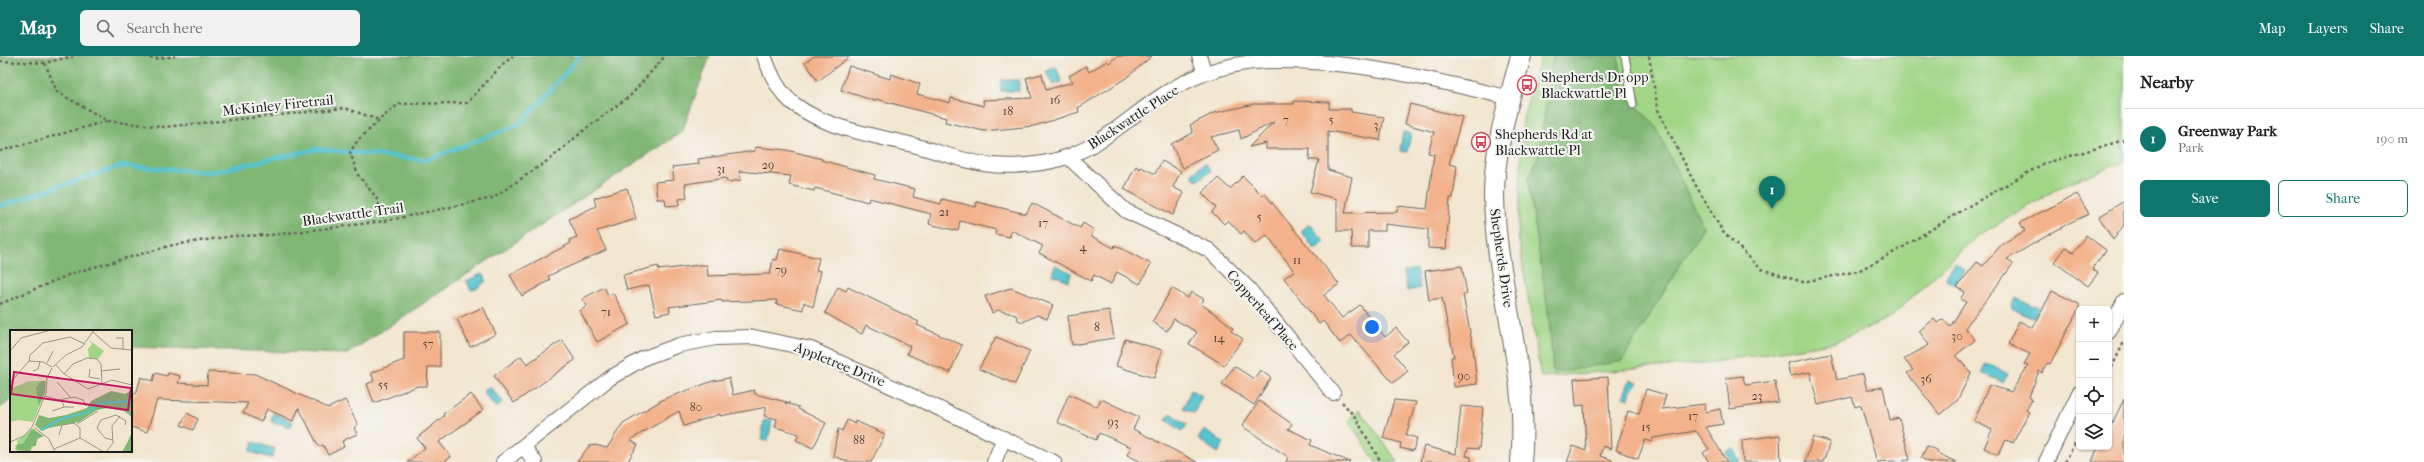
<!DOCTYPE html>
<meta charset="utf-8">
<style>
body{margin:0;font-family:"IM FELL French Canon",serif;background:#f2f2f2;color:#222}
.controls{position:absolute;right:12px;bottom:12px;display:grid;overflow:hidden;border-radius:6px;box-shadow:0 1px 3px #0004}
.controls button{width:36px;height:36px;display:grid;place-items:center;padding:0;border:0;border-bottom:1px solid #e0e0e0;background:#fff;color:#222;font:20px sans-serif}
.you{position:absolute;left:1372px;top:271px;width:14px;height:14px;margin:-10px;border:3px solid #fff;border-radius:50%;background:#1a73e8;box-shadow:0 0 0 6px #1a73e833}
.badge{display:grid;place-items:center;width:26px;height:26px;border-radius:50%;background:#0f766e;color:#fff;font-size:13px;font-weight:700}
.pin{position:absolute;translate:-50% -33px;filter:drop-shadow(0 1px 2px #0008)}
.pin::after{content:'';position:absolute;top:21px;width:14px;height:12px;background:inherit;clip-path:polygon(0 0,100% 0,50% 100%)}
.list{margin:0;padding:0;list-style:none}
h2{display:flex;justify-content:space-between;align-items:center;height:52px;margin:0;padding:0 16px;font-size:17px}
h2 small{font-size:13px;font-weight:400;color:#767676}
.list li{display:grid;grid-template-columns:26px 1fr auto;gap:12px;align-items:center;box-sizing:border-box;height:60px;padding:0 16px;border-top:1px solid #e0e0e0}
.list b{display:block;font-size:15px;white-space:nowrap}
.list p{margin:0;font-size:13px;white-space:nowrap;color:#767676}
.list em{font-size:13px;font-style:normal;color:#767676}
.actions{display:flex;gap:8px;padding:12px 16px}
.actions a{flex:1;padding:9px 0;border:1px solid #0f766e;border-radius:6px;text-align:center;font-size:14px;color:#0f766e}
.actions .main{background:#0f766e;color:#fff}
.icon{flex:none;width:22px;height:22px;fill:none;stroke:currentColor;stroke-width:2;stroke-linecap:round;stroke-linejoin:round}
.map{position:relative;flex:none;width:2124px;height:406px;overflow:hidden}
header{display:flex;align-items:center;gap:24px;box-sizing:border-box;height:56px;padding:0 20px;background:#0f766e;color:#fff}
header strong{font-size:19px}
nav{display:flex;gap:22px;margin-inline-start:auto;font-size:14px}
.search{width:280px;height:36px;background:#f2f2f2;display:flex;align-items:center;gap:10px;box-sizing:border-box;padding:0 14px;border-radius:6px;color:#767676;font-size:15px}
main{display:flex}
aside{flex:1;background:#fff}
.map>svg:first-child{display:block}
.green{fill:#a1d687;stroke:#5e7952}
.forest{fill:#80b774;stroke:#4e6a48}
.water{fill:#56c3cf;stroke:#397076}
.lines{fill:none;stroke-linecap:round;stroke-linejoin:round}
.stream{stroke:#56c3cf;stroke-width:4.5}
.building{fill:#f3b28b}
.lane-casing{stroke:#67635b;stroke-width:9}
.street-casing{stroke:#67635b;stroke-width:16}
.secondary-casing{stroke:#67635b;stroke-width:22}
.path{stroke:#67635b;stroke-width:2.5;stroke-dasharray:3 3;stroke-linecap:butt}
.lane{stroke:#fff;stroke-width:7}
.street{stroke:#fff;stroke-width:14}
.secondary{stroke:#fff;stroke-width:20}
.labels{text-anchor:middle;stroke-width:4;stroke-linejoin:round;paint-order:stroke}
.number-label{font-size:12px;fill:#524238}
.poi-label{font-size:14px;fill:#1c1c1c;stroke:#f6f6f2;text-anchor:start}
.street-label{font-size:14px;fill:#1c1c1c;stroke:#f6f6f2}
.inset-river{fill:none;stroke:#56c3cf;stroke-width:2}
.inset-road{fill:none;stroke:#9d9588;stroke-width:1}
.view{fill:#c2185b;fill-opacity:0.15;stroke:#c2185b;stroke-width:2}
.inset-edge{fill:none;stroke:#1c1c1c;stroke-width:2}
</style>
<header>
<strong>Map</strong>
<div class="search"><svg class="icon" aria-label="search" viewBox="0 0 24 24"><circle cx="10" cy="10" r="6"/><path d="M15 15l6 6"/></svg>Search here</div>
<nav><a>Map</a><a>Layers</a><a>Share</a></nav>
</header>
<main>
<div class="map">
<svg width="2124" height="406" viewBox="0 0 2124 406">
<rect width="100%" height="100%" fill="#f6f6f2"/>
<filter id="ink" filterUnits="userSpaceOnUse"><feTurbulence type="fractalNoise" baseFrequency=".025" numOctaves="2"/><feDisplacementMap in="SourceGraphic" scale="8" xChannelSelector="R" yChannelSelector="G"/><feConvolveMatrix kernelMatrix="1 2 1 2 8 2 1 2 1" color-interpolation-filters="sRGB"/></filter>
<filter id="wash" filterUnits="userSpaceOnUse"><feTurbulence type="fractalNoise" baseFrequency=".012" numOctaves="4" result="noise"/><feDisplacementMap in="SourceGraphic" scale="16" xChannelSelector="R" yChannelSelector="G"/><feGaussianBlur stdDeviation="0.9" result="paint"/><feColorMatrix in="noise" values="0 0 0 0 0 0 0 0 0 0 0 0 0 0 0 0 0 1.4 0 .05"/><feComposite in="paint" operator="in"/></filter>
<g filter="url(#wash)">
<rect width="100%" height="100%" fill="#f3e6d0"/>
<path class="green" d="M 1541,0 L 2124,0 L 2124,106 L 2070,126 L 1977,180 L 1891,261 L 1836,286 L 1707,307 L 1541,321 L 1518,180 L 1523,62 Z
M 1360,354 L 1398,406 L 1376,406 L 1348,364 Z"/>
<path class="forest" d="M 0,0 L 157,0 L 172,2 L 206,0 L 710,0 L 682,76 L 347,298 L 131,291 L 131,275 L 11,275 L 11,344 L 0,352 Z
M 1554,0 L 1618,0 L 1625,38 L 1655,69 L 1703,171 L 1622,305 L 1553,317 L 1549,262 L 1528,124 L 1540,96 L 1550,13 Z"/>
<path class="water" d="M 1056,11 L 1062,26 L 1053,29 L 1046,16 Z
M 1001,24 L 1019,24 L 1019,35 L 1001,35 Z
M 1403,76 L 1411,78 L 1407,96 L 1400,95 Z
M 1205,107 L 1211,115 L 1197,125 L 1191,118 Z
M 1310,168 L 1325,186 L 1315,194 L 1301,175 Z
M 1955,207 L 1965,215 L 1954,229 L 1945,223 Z
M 1055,209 L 1072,217 L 1068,225 L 1052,218 Z
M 1416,213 L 1420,232 L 1407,235 L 1404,216 Z
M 481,218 L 485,220 L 486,225 L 476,233 L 471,234 L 466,225 Z
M 2015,242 L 2039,252 L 2034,262 L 2011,252 Z
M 1986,307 L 2007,318 L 2003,326 L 1981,317 Z
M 1630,324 L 1638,327 L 1631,334 L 1629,343 L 1623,341 Z
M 490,331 L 503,346 L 496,352 L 483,336 Z
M 1191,334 L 1202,340 L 1194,357 L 1183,352 Z
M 273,357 L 293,366 L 291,371 L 286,372 L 284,368 L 273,367 L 271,364 Z
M 1171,357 L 1187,369 L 1182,375 L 1166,364 Z
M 764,364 L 772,365 L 768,385 L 761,384 Z
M 1204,374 L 1224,387 L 1218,397 L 1198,383 Z
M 253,386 L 275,393 L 272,402 L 250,396 Z
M 1733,392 L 1740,406 L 1731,406 L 1726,395 Z"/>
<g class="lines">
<path class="stream" d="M 0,150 L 121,110 L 211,116 L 317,93 L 426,104 L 520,68 L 580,0"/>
</g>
<g id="blocks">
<path class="building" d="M 814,0 L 850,0 L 818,25 L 805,7 Z
M 1118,0 L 1152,0 L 1126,22 L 1078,52 L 1079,56 L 1034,70 L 984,75 L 945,66 L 946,62 L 876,43 L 875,45 L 841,34 L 849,10 L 890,23 L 891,18 L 920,28 L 917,38 L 950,47 L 951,42 L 984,50 L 983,44 L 1032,42 L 1026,22 L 1042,18 L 1046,34 L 1073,26 L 1069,20 L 1086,10 L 1089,16 L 1107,5 L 1109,7 Z
M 1294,45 L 1329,46 L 1329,53 L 1351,53 L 1351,56 L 1384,61 L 1380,84 L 1328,75 L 1328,114 L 1352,121 L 1345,157 L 1397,156 L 1398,150 L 1427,153 L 1434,98 L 1428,97 L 1434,76 L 1405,68 L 1410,48 L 1462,61 L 1449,108 L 1457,110 L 1453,142 L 1450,142 L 1446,193 L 1428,192 L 1428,173 L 1385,168 L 1385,175 L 1368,175 L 1368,192 L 1352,192 L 1351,175 L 1337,175 L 1337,143 L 1310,136 L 1319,104 L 1309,104 L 1310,93 L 1266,93 L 1266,87 L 1249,91 L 1274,66 L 1241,83 L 1239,74 L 1211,81 L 1218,94 L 1183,112 L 1171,88 L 1193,77 L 1190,69 L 1214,57 L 1254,48 L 1294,48 Z
M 755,91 L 787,94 L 822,103 L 821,104 L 875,119 L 874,123 L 915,133 L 913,141 L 941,148 L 942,143 L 976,151 L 977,146 L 1026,158 L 1032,147 L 1080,172 L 1083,167 L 1094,174 L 1091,180 L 1114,192 L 1115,189 L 1151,208 L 1140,228 L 1117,216 L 1111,228 L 1094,219 L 1091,225 L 1039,197 L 1043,190 L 1011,174 L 1010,181 L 995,178 L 996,174 L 960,165 L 958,175 L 929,168 L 931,158 L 869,142 L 868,146 L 815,132 L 814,135 L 789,129 L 791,120 L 739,115 L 741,124 L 727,126 L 726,122 L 685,128 L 687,142 L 679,143 L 679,149 L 666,150 L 665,143 L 657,143 L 655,126 L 674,124 L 672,111 L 699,108 L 698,103 L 755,95 Z
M 1162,105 L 1181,115 L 1173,131 L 1184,137 L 1173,159 L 1124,133 L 1136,110 L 1140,113 L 1141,111 L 1155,118 Z
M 1243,120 L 1263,140 L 1265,138 L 1339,228 L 1324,239 L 1342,262 L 1360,249 L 1385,281 L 1396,272 L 1408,286 L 1394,298 L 1408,315 L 1393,327 L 1351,279 L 1340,287 L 1323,265 L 1319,268 L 1284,222 L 1294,215 L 1267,179 L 1255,188 L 1244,175 L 1241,178 L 1228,164 L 1224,168 L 1212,156 L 1216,151 L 1202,137 L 1218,122 L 1230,133 Z
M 627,132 L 636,163 L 597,175 L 606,194 L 548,220 L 550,224 L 522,240 L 510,219 L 571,187 L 569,184 L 577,181 L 569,163 L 596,150 L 594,142 Z
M 2077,138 L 2089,158 L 2069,167 L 2007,203 L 2013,208 L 1965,272 L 1975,284 L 1956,299 L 1971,317 L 1957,345 L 1940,359 L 1907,317 L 1913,314 L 1904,303 L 1929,289 L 1919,275 L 1934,263 L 1937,267 L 1943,263 L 1950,271 L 1966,246 L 1960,243 L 1965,236 L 1957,231 L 1977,206 L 1983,210 L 2002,188 L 2025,175 L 2020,167 Z
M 2124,145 L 2124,169 L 2113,184 L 2099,161 Z
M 2086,179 L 2106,194 L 2092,213 L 2098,217 L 2088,230 L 2054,206 L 2065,191 L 2073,197 Z
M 780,193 L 819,202 L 816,214 L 821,215 L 813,251 L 804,246 L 803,254 L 776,248 L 777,244 L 722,246 L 722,244 L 669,251 L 670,256 L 656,259 L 649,229 L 627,234 L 623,219 L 658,210 L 659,214 L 699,209 L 707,209 L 708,220 L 770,218 L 773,203 L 777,204 Z
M 1462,210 L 1467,238 L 1463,239 L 1473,292 L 1477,328 L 1454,331 L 1451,301 L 1454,301 L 1442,242 L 1429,244 L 1425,215 Z
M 604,231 L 608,239 L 613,237 L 630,268 L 597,286 L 580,255 L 587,250 L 582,243 Z
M 838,231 L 846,235 L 848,231 L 919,266 L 917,269 L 962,289 L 950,317 L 907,298 L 910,290 L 866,269 L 862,278 L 825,257 Z
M 1011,232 L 1053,249 L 1047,263 L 1037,259 L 1023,266 L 1018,264 L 1016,259 L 998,254 L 992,257 L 985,240 Z
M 1172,232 L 1188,242 L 1191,236 L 1204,243 L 1201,248 L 1221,262 L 1233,272 L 1231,275 L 1243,283 L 1224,309 L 1189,288 L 1197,276 L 1174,263 L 1167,275 L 1152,266 Z
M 2052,235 L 2079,248 L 2079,252 L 2050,308 L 2047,307 L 2042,317 L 2039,315 L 2029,341 L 2032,344 L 2026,354 L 2029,356 L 2013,387 L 2006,384 L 1998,399 L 1984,392 L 1992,374 L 1974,365 L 1989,329 L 2011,336 L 2028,310 L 2024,308 L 2030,298 L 2008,288 L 2019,265 L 2033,272 Z
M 483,251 L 496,278 L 470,291 L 457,263 Z
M 1109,254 L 1114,282 L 1072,289 L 1068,260 Z
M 404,276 L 440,276 L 440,311 L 428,311 L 427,330 L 418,330 L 374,347 L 367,328 L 374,325 L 371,317 L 404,304 Z
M 996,281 L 1030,295 L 1015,328 L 979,313 Z
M 1125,283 L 1162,294 L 1154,322 L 1116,310 Z
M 562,284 L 575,304 L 514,347 L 494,320 L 521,300 L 527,308 Z
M 1831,298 L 1837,324 L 1863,318 L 1867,334 L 1883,331 L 1890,364 L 1899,362 L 1910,404 L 1877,406 L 1861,349 L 1855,351 L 1852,341 L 1818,349 L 1810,316 L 1790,320 L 1787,307 Z
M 1234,310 L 1254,323 L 1260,314 L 1271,322 L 1254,349 L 1222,328 Z
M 208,316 L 255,318 L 328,352 L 345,344 L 358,369 L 354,372 L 357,378 L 342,385 L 344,391 L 328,399 L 323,389 L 319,391 L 299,352 L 293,365 L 267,353 L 261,366 L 243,357 L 248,347 L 160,344 L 157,344 L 147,376 L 131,371 L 131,337 L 136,338 L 141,321 L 153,325 L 155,317 L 167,320 L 168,317 L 180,320 L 178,327 L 207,329 Z
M 1743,320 L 1745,329 L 1775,325 L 1778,346 L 1730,353 L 1726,322 Z
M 1608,321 L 1611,393 L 1603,390 L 1600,400 L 1612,404 L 1612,406 L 1567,406 L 1573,390 L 1586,395 L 1584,349 L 1576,350 L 1574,323 Z
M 729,322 L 733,339 L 754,334 L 755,338 L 790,347 L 785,347 L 799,351 L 798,353 L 826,367 L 813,392 L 796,384 L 799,378 L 775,371 L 777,363 L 764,360 L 767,351 L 720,360 L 720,358 L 684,370 L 679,355 L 630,384 L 638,389 L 627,406 L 577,406 L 589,390 L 595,389 L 607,392 L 623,367 L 664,343 L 713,325 Z
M 1646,333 L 1666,339 L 1662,353 L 1705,348 L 1706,356 L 1720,353 L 1723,368 L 1706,371 L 1727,406 L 1709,406 L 1703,397 L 1709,393 L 1696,375 L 1653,382 L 1652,386 L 1645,384 L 1638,403 L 1616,394 L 1628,355 L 1639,358 Z
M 471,338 L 483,354 L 439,386 L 451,401 L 444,406 L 407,406 L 425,392 L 417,382 L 444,360 L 443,358 Z
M 1069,338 L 1097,351 L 1101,343 L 1139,361 L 1133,373 L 1197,406 L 1142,406 L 1127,399 L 1131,391 L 1099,377 L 1096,384 L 1057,366 Z
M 2124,343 L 2124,406 L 2092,406 L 2098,391 L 2109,391 L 2109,374 Z
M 1394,344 L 1416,346 L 1406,379 L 1417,382 L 1413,395 L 1400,392 L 1401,387 L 1383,382 Z
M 1259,345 L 1292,368 L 1288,373 L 1312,384 L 1310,389 L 1350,406 L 1286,406 L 1288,401 L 1242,370 Z
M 1461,350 L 1483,352 L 1479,393 L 1468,392 L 1466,400 L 1471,401 L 1471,406 L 1420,406 L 1424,390 L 1456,398 Z
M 187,357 L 198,363 L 193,374 L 181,369 Z
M 847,364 L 855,368 L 855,365 L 885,378 L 871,406 L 850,406 L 833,400 L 838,373 L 842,375 Z
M 1780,379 L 1781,406 L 1743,406 L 1742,384 Z
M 1813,381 L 1830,386 L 1823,406 L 1805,406 Z
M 1927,390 L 1938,395 L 1937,397 L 1956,406 L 1929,406 L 1921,402 Z"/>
</g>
</g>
<g filter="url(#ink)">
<use href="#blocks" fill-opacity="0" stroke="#67635b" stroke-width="1"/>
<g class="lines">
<defs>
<path id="lane" d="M 1625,0 L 1633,49"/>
<path id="street" d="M 764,0 C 771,18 778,36 794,48 C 827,73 873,79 913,89 C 936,95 960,104 984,108 C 1008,112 1047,109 1069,100 C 1104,87 1131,60 1161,40 C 1188,22 1220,10 1253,6 C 1340,0 1426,22 1510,42
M 1199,0 L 1205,17
M 1068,101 L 1126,155 L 1209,194 L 1249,233 L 1333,337
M 2109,276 L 2124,245
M 524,391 L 535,406
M 503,406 L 610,322 L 644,302 L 679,289 L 716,282 L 754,281 L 811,293 L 1054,406
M 994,406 L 1004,382
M 2046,406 L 2079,337"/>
<path id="secondary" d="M 1521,406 C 1530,315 1495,229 1494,139 C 1494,92 1509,45 1521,0"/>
</defs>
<use href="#lane" class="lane-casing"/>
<use href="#street" class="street-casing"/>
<use href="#secondary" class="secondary-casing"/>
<path class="path" d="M 144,0 L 154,3 L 175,0
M 1649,0 L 1658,54 L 1695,128 L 1723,176 L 1761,213 L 1803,226 L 1858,215 L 1900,193 L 1969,150 L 2043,108 L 2124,84
M 0,5 L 45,7 L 73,0
M 45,7 L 57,36 L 108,65 L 164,71 L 345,52 L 379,64 L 399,48 L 467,47 L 503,8 L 513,0
M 379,65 L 358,84 L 350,96 L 358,119 L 376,141 L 385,165
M 0,95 L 107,65
M 0,248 L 73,217 L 173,189 L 233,180 L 271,179 L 385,165 L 493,142 L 550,103 L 588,71 L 631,39 L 665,0
M 2109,317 L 2124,286
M 1342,346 L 1355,361 L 1381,406
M 2065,406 L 2079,379"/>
<use href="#lane" class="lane"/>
<use href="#street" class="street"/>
<use href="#secondary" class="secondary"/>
</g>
</g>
<defs>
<symbol id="bus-ring" viewBox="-11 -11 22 22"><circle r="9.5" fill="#f6f6f2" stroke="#d1495b" stroke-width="1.5"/><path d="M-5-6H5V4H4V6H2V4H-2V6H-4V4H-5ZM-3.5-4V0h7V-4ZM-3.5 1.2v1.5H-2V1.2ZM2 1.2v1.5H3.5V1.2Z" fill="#d1495b"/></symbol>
</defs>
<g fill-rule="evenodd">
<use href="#bus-ring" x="1516" y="18" width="22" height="22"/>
<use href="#bus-ring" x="1470" y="75" width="22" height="22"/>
</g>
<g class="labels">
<g class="number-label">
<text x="1055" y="48">16</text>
<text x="1008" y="59">18</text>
<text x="1286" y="68">7</text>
<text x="1331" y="68">5</text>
<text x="1376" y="73">3</text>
<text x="768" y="113">29</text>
<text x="721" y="117">31</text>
<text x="944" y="160">21</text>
<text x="1259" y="165">5</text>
<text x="1043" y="171">17</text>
<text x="1083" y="195">4</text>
<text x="1297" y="208">11</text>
<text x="781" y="218">79</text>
<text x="606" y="260">71</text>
<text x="1097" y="275">8</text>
<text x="1957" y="284">30</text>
<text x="1219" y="286">14</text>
<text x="428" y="292">57</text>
<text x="1464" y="324">90</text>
<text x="1926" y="327">36</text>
<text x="383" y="333">55</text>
<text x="1757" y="344">23</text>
<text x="696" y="355">80</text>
<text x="1693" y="364">17</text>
<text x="1113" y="370">93</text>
<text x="1646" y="375">15</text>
<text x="859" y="388">88</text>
</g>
<g class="poi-label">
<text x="1541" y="26">Shepherds Dr opp<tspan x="1541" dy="16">Blackwattle Pl</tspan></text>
<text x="1495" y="83">Shepherds Rd at<tspan x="1495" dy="16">Blackwattle Pl</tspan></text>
</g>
<g class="street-label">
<text transform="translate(278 49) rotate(-6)" y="5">McKinley Firetrail</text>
<text transform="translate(1133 61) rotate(-33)" y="5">Blackwattle Place</text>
<text transform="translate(353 158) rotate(-8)" y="5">Blackwattle Trail</text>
<text transform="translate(1502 202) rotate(82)" y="5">Shepherds Drive</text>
<text transform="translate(1263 254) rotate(49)" y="5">Copperleaf Place</text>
<text transform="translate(840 308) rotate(22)" y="5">Appletree Drive</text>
</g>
</g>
<g transform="translate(10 274)">
<rect width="122" height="122" fill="#f3e6d0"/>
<path d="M 79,10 L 94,21 L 88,29 L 79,28 L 78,19 L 82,14 ZM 19,51 L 36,51 L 36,59 L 23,92 L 8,90 L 0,92 L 0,59 ZM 23,98 L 31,104 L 20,122 L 7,121 L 5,115 L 8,114 L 7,111 Z" fill="#a1d687"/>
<path d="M 31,51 L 35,51 L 35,62 L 29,76 L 26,58 ZM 122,60 L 122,87 L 114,81 L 98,78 L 87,80 L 69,92 L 39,98 L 32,101 L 25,95 L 29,85 L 39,88 L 56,85 L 77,78 L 81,71 L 101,61 L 115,64 ZM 22,99 L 34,106 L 27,109 L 26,116 L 21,116 L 20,122 L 5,119 L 8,114 L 13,114 ZM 122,102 L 122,122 L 112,122 L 117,113 Z" fill="#80b774"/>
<path class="inset-river" d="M 31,100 L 51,89 L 78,82 L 90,73 L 122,71"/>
<path class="inset-road" d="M 83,2 L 101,18 L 122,20M 106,8 L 113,8 L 113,19M 0,21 L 11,8 L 41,0M 19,31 L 20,25 L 33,13 L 60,7 L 75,14M 37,33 L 43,21M 46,35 L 53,43 L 78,59 L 102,50 L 122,55M 43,37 L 56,25 L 72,17 L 84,0M 80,39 L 79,47 L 90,49M 23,41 L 28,39 L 30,31M 91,41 L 110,39M 54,44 L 63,34 L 77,28 L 87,29 L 91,34 L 92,55M 47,52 L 60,67M 0,53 L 19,31 L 33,32 L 42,37M 35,66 L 49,70 L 64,67 L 73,70 L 76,76M 52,70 L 54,77 L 64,77M 42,81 L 54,77M 67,94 L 88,81M 24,97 L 39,109 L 45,122M 49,105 L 52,95 L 64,93 L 70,98 L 70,108M 103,110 L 95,108 L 87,98 L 91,90 L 106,85 L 116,91 L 115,95M 0,112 L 14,106 L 22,97 L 36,63 L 37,48 L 42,38M 44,119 L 70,108 L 94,122M 96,122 L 103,113 L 102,96 L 110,86"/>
<path class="view" d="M 4,42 L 121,58 L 118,80 L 1,64 Z"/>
<rect width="122" height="122" class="inset-edge"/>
</g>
</svg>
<div class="controls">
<button>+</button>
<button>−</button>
<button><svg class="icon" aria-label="locate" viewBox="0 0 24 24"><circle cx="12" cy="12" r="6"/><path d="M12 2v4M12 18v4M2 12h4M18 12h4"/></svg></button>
<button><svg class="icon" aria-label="layers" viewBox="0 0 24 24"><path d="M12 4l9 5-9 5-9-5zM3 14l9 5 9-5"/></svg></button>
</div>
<div class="you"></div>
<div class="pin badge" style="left:1772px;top:153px">1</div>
</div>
<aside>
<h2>Nearby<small></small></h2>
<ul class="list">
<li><span class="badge">1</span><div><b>Greenway Park</b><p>Park</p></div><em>190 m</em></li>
</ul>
<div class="actions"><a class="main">Save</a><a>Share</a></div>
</aside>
</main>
